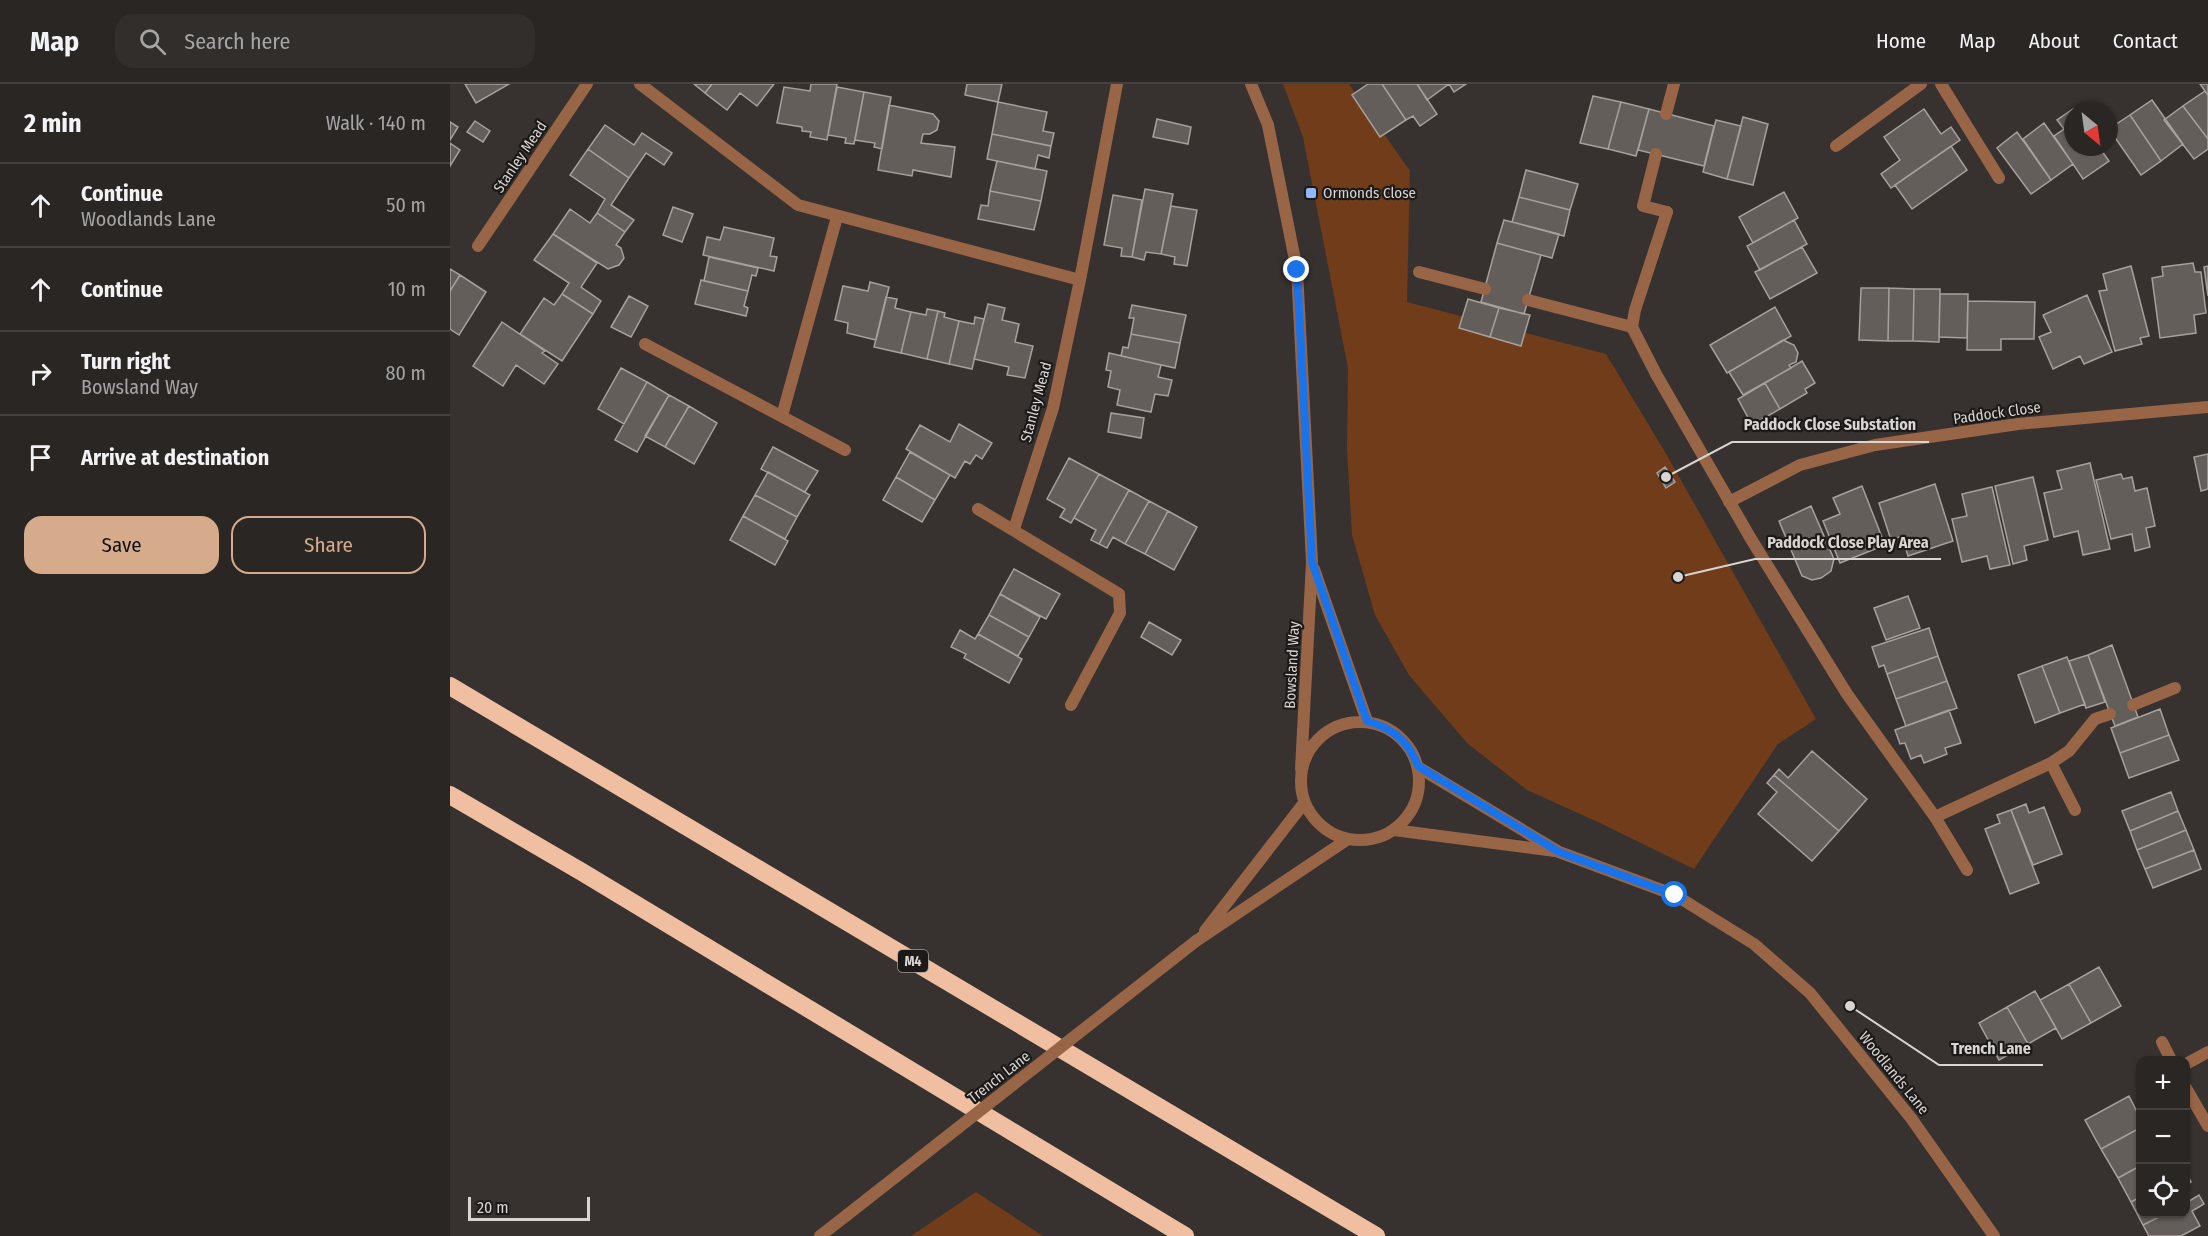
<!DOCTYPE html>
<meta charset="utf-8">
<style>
body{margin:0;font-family:"Fira Sans Condensed",sans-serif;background:#312e2b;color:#f1f3f6}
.controls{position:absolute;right:18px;bottom:18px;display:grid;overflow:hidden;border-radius:12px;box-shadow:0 2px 4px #0004}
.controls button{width:54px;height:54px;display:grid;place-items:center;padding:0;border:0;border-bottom:2px solid #454341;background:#292623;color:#f1f3f6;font:30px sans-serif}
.compass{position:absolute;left:1614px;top:18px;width:54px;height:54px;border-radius:50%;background:#292623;box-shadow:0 2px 4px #0004;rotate:151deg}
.scale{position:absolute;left:18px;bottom:15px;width:122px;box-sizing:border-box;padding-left:6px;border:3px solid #d7d4d2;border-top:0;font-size:16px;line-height:21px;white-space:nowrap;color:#d7d4d2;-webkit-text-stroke:4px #1c1a19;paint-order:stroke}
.stop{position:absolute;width:18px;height:18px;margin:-14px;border:4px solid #1a73e8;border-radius:50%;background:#fff}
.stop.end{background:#1a73e8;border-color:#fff;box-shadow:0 2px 6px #0008}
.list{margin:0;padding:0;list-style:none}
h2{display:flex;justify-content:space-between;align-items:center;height:78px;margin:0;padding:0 24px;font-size:26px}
h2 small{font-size:20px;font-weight:400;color:#a5a5a6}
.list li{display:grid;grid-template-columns:39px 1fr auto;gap:18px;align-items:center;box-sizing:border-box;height:84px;padding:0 24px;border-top:2px solid #454341}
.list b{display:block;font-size:22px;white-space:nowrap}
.list p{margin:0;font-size:20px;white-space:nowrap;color:#a5a5a6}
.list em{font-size:20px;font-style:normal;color:#a5a5a6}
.actions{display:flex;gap:12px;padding:18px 24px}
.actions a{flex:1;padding:14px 0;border:2px solid #d6ab8b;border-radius:18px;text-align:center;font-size:21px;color:#d6ab8b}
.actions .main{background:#d6ab8b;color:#111}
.icon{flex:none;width:33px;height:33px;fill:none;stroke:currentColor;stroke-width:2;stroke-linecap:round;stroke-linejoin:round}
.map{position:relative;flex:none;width:1758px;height:1152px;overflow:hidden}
header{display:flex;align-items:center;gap:36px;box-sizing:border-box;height:84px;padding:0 30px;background:#292623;border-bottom:2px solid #454341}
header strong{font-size:28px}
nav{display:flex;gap:33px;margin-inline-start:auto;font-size:21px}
.search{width:420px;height:54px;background:#312e2b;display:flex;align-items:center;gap:15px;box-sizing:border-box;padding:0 21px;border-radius:18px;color:#a5a5a6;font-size:22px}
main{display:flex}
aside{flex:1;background:#292623}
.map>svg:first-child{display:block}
.green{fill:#703c19}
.building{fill:#645e5b;stroke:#a7a09d;stroke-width:1.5}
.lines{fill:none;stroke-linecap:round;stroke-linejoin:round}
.service{stroke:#986547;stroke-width:12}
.minor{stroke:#986547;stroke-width:12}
.tertiary{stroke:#986547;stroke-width:12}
.motorway{stroke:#f0bfa2;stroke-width:18}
.tertiary-bridge{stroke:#986547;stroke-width:12}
.route{stroke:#1a73e8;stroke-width:8}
.poi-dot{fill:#91b8fd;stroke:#1c1a19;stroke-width:2}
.labels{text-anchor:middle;stroke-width:4.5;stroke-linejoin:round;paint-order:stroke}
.shield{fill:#1c1a19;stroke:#9f9c9a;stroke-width:1.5}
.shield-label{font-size:14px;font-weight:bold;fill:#d7d4d2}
.street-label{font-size:15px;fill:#d7d4d2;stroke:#1c1a19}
.poi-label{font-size:15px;fill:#d7d4d2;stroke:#1c1a19;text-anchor:start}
.leader{fill:none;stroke:#d7d4d2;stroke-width:2}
.callout-dot{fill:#d7d4d2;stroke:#1c1a19;stroke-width:2}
.callout-label{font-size:16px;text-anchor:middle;font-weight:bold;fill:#d7d4d2;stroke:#1c1a19;stroke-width:4.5;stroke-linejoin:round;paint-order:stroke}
</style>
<header>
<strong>Map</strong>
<div class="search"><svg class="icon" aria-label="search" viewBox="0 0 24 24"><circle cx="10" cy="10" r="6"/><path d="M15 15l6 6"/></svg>Search here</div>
<nav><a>Home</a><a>Map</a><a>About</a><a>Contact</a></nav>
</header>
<main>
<aside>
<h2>2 min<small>Walk · 140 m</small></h2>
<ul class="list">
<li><svg class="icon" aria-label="ahead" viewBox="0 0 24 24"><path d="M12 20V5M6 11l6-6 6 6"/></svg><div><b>Continue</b><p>Woodlands Lane</p></div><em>50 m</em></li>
<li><svg class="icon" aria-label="ahead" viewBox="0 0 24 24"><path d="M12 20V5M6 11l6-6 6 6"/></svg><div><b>Continue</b></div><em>10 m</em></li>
<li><svg class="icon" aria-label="right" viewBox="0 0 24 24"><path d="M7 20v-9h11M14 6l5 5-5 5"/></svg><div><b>Turn right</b><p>Bowsland Way</p></div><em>80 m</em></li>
<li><svg class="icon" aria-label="arrive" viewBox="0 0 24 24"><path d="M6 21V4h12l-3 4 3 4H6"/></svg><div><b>Arrive at destination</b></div></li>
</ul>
<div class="actions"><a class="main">Save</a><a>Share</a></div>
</aside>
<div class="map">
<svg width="1758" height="1152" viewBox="0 0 1758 1152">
<rect width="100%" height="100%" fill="#37322f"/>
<path class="green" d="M 833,0 L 899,0 L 960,87 L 957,218 L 1156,270 L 1215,368 L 1366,635 L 1328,660 L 1244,785 L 1150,739 L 1077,706 L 1017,659 L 959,591 L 925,531 L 902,451 L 897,365 L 898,284 L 853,53 Z
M 526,1108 L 593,1152 L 461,1152 Z"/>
<path class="building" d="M 15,0 L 59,0 L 26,19 Z
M 244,0 L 262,0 L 255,9 Z
M 262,0 L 324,0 L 307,22 L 290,9 L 277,26 L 255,9 Z
M 361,0 L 387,0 L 377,56 L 360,53 L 361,48 L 352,47 L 352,43 L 327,39 L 334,3 L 360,7 Z
M 517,0 L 552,0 L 548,18 L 515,11 Z
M 918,0 L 932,0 L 956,36 L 930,53 L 902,11 Z
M 932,0 L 967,0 L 987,30 L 970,42 L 963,32 L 956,36 Z
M 967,0 L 999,0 L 977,16 Z
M 999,0 L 1016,0 L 1004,8 Z
M 1750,0 L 1758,0 L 1758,11 L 1755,7 Z
M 387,3 L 414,8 L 404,60 L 395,59 L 396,54 L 378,51 Z
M 1755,7 L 1758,11 L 1758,55 L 1733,22 Z
M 414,8 L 441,13 L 432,65 L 424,63 L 425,59 L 405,56 Z
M 1143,12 L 1171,18 L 1158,65 L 1130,59 Z
M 1702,16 L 1733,60 L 1711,77 L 1680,31 Z
M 548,18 L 597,28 L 593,47 L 604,49 L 601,62 L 542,50 Z
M 1171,18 L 1199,25 L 1186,72 L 1158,65 Z
M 439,21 L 483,30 L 489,37 L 487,46 L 480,50 L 473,50 L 471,59 L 505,63 L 501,93 L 463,86 L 462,92 L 428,86 Z
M 1733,22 L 1758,55 L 1758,65 L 1744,75 L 1714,36 Z
M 1199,25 L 1264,42 L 1254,82 L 1188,66 Z
M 1474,25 L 1491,50 L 1501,43 L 1510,56 L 1441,104 L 1431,90 L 1450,76 L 1434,53 Z
M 1623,25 L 1623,63 L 1649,63 L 1659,77 L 1633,95 L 1604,52 L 1614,45 L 1607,36 Z
M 1680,31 L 1711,77 L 1691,91 L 1659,45 Z
M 1293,33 L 1318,40 L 1303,101 L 1277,95 Z
M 707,35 L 741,43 L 738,60 L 703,53 Z
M 1266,36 L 1291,42 L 1277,95 L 1253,88 Z
M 25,37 L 40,47 L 33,58 L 17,48 Z
M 0,38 L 8,43 L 0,56 Z
M 1594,39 L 1623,80 L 1601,96 L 1573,55 Z
M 155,41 L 184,61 L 192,49 L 222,69 L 214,81 L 196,69 L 179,94 L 138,65 Z
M 1567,48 L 1601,96 L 1581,110 L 1547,64 Z
M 542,50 L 601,62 L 599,74 L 588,71 L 585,85 L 537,75 Z
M 0,59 L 10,66 L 0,82 Z
M 1501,62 L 1517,86 L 1462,125 L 1445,101 Z
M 138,65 L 179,94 L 161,121 L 184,136 L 175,148 L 147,129 L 155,115 L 120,91 Z
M 547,77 L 597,87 L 591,117 L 540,107 Z
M 1076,86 L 1128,100 L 1120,126 L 1069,113 Z
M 695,105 L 723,110 L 711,170 L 696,168 L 694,176 L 682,173 Z
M 540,107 L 591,117 L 584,146 L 528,135 L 531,121 L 538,122 Z
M 1334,108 L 1348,134 L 1303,159 L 1289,133 Z
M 663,111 L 692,116 L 682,173 L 671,172 L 672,164 L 654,161 Z
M 1069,113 L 1120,126 L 1114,152 L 1062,138 Z
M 721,122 L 747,126 L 737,182 L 724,180 L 725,173 L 711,170 Z
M 223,123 L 243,130 L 232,158 L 213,151 Z
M 120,125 L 140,139 L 147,129 L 175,148 L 166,161 L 171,164 L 174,174 L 169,181 L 158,185 L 103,150 Z
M 1054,136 L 1109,150 L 1102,174 L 1047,159 Z
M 1344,136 L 1357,160 L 1310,186 L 1297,162 Z
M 274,143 L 324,154 L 320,172 L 327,173 L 324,187 L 253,171 L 257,153 L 270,156 Z
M 103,150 L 147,179 L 131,203 L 151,217 L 143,230 L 112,210 L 119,199 L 84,176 Z
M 1047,159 L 1091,171 L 1074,230 L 1031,218 Z
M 1352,163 L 1367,189 L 1320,215 L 1305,188 Z
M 259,173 L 308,184 L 306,192 L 302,191 L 298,207 L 254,197 Z
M 1743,179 L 1745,188 L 1751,188 L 1756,229 L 1744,231 L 1746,249 L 1710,254 L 1702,194 L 1713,192 L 1712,183 Z
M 1681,182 L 1699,252 L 1690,254 L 1692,260 L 1665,267 L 1649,207 L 1657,206 L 1653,190 Z
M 1758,182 L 1758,212 L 1754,183 Z
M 0,185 L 10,191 L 0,207 Z
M 10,191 L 36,208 L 9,251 L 0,245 L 0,207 Z
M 251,196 L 298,207 L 294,222 L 298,224 L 296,232 L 245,220 Z
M 420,198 L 439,203 L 426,256 L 397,249 L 398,239 L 385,236 L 393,202 L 418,207 Z
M 1411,204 L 1439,204 L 1438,257 L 1409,256 Z
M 1439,204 L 1464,205 L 1463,257 L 1438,257 Z
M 1464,205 L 1490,205 L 1489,258 L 1463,257 Z
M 112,210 L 143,230 L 112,277 L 70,250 L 94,214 L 104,221 Z
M 1490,210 L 1518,210 L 1517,254 L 1489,253 Z
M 1637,211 L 1662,268 L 1634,280 L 1630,272 L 1603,285 L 1589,253 L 1601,248 L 1593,231 Z
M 179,212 L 198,222 L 181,253 L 161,243 Z
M 436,213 L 447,215 L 445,224 L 461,228 L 451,269 L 424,263 Z
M 1018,215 L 1049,224 L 1040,253 L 1009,244 Z
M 1518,217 L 1585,218 L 1584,255 L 1551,255 L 1551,266 L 1517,266 Z
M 538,220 L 555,224 L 552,236 L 569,240 L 565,258 L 583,262 L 575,294 L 557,291 L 559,283 L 524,275 Z
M 682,221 L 736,231 L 730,259 L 681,250 L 684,234 L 679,234 Z
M 1325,223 L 1341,252 L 1277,289 L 1260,261 Z
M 1049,224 L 1080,231 L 1071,262 L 1040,253 Z
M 477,225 L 488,227 L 477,275 L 451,269 L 461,228 L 476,231 Z
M 488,227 L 495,229 L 494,233 L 509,237 L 499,280 L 477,275 Z
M 525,233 L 534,235 L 522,285 L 499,280 L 509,237 L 524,240 Z
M 52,238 L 95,267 L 92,269 L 108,280 L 94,300 L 66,281 L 53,302 L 23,282 Z
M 681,250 L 730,259 L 725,284 L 671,272 L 673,263 L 678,264 Z
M 1333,256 L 1344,261 L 1348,269 L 1346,278 L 1339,281 L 1341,284 L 1293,311 L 1279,288 Z
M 659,269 L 711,281 L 708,293 L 722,296 L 718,312 L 705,310 L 701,328 L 667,321 L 670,306 L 658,303 L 661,287 L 656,286 Z
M 1352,277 L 1365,299 L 1355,305 L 1357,309 L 1330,325 L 1315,299 Z
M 171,284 L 197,298 L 174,340 L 148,325 Z
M 197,298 L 219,311 L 187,368 L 165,356 Z
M 1315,299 L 1330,325 L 1302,341 L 1288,315 Z
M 219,311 L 239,322 L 215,363 L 195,352 Z
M 239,322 L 267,339 L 244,380 L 215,363 Z
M 661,329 L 694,334 L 691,354 L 658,348 Z
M 509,340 L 542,359 L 532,375 L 526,371 L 520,380 L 515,377 L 505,394 L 456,365 L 470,341 L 500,358 Z
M 323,363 L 368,387 L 355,408 L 311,385 Z
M 460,368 L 500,391 L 485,416 L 446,393 Z
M 1758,370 L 1758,405 L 1751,407 L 1744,373 Z
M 619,374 L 649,390 L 621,439 L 610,433 L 615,425 L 597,415 Z
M 1640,379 L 1660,465 L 1633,471 L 1628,447 L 1604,453 L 1594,409 L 1612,405 L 1607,387 Z
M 1215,383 L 1225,398 L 1216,404 L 1207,389 Z
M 318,388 L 360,411 L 347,433 L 305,411 Z
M 649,390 L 679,406 L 649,460 L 641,456 L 646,446 L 624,434 Z
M 1671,390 L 1673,395 L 1682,393 L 1685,407 L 1697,404 L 1705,442 L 1696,444 L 1700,463 L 1685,467 L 1682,450 L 1661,455 L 1646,396 Z
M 446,393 L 485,416 L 472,438 L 433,416 Z
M 1583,393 L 1598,456 L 1574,462 L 1577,476 L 1563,480 L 1545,402 Z
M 1485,400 L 1503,457 L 1458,472 L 1452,452 L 1441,456 L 1429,419 Z
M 1412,402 L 1435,461 L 1390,479 L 1373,437 L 1390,430 L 1383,414 Z
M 1542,403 L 1560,481 L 1540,485 L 1537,472 L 1512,478 L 1502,435 L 1517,432 L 1512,410 Z
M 679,406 L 699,417 L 675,460 L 663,453 L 657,464 L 649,460 Z
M 305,411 L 347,433 L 335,455 L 293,432 Z
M 699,417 L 718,427 L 695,470 L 675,460 Z
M 1361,422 L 1384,475 L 1381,487 L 1371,494 L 1362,496 L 1352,492 L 1329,437 Z
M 718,427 L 747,443 L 724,486 L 695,470 Z
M 293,432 L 338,457 L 325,481 L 280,456 Z
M 564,485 L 610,510 L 596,535 L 550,510 Z
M 550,510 L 590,533 L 579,553 L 539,531 Z
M 1458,512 L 1470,544 L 1436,556 L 1424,524 Z
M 539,531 L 579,553 L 568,572 L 528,550 Z
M 699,538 L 731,556 L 722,571 L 691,553 Z
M 1479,544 L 1488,572 L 1437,590 L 1434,581 L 1429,583 L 1422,563 Z
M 510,546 L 525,555 L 528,550 L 572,575 L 559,599 L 514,574 L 516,570 L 501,563 Z
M 1662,561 L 1688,633 L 1665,642 L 1638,571 Z
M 1638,571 L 1655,618 L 1636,624 L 1619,577 Z
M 1488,572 L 1497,597 L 1446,615 L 1437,590 Z
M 1617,573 L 1635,620 L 1610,629 L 1592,582 Z
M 1592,582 L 1610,629 L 1585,639 L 1568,591 Z
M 1497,597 L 1507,624 L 1456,642 L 1446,615 Z
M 1710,625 L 1719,651 L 1670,669 L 1661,644 Z
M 1499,626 L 1511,659 L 1495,664 L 1497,670 L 1474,679 L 1471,671 L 1461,675 L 1455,659 L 1450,660 L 1445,646 Z
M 1719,651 L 1729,676 L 1679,694 L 1670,669 Z
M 1362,667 L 1417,715 L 1389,747 L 1324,691 L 1329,685 L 1338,694 Z
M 1324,691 L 1389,747 L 1362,777 L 1308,730 L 1327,708 L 1317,699 Z
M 1721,708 L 1728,727 L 1680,747 L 1672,727 Z
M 1576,720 L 1579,729 L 1594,723 L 1612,770 L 1583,781 L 1561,726 Z
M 1561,726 L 1589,799 L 1560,810 L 1535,745 L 1550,739 L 1547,731 Z
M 1728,727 L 1736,746 L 1687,766 L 1680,747 Z
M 1736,746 L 1744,766 L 1695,785 L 1687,766 Z
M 1744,766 L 1751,785 L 1703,804 L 1695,785 Z
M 1649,883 L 1671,922 L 1641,939 L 1619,900 Z
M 1619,900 L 1641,939 L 1612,955 L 1590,916 Z
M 1585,907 L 1606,944 L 1578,960 L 1557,923 Z
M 1557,923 L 1578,960 L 1549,976 L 1529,939 Z
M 1679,1012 L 1690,1034 L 1690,1044 L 1651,1065 L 1635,1036 Z
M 1690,1044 L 1690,1082 L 1668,1094 L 1651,1065 Z
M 1690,1082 L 1690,1113 L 1681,1118 L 1668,1094 Z
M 1736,1088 L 1741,1098 L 1736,1101 Z
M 1749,1111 L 1754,1120 L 1742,1127 L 1750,1142 L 1731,1152 L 1699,1152 L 1693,1141 L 1715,1130 L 1736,1130 L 1736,1119 Z
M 1690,1113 L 1690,1130 L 1715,1130 L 1693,1141 L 1681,1118 Z"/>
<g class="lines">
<path class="service" d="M 1491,0 L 1549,94
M 1216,30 L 1224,0
M 1386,62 L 1471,0
M 1206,70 L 1193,122 L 1217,128
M 969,188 L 1035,205
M 1078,216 L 1182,243
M 1683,621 L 1725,604
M 1619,667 L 1645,635 L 1660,630"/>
<path class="minor" d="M 190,0 L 348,121 L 630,196
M 1217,128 L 1185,226 L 1182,243 L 1206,290 L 1301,455 L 1397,610 L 1485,733 L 1517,786
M 28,162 L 137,0
M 195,260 L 395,366
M 332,332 L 387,133
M 1279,418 L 1350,381 L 1425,361 L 1568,340 L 1758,323
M 528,425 L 669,510 L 670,529 L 621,621
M 564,445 L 603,324 L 630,196 L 667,0
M 1601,679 L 1625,726
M 1485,733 L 1601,679 L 1619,667
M 1712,958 L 1721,976
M 1736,980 L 1758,968
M 1736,1004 L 1758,1042"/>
<path class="tertiary" d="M 801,0 L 818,41 L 847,186 L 862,478 L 851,685
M 864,485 L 917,637
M851 697a59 59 0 1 1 118 0a59 59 0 1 1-118 0Z
M 968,683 L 1109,768 L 1225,811 L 1304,860 L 1360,909 L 1461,1034 L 1544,1152
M 944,746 L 1105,767
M 755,847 L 854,719
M 746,857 L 898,755
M 370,1152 L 397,1131"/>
<path class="motorway" d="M 0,602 L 926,1152
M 0,711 L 132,788 L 735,1152"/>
<path class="tertiary-bridge" d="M 397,1131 L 746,857"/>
</g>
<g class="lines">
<path class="route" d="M 847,186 L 862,478 L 917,637 C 944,645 958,657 968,682 L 1109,768 L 1225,811"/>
</g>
<rect class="poi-dot" x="855" y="103" width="12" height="12" rx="3"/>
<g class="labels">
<rect class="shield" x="448" y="866" width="30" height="22" rx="4.5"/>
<g class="shield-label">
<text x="463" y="882">M4</text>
</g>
<g class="street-label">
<text transform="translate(70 73) rotate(-56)" y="5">Stanley Mead</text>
<text transform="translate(586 318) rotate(-75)" y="5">Stanley Mead</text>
<text transform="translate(1547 329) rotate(-8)" y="5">Paddock Close</text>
<text transform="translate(842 581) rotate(-87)" y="5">Bowsland Way</text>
<text transform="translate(1444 989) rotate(51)" y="5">Woodlands Lane</text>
<text transform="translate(549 993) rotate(-38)" y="5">Trench Lane</text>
</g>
<g class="poi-label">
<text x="873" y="114">Ormonds Close</text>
</g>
</g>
<path class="leader" d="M1216 393L1282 358H1479M1228 493L1305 475H1491M1400 922L1489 981H1593"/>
<g class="callout-dot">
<circle cx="1216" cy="393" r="6"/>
<circle cx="1228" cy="493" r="6"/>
<circle cx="1400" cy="922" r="6"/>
</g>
<g class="callout-label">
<text x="1380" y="346">Paddock Close Substation</text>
<text x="1398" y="464">Paddock Close Play Area</text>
<text x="1541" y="970">Trench Lane</text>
</g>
</svg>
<div class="controls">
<button>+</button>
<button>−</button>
<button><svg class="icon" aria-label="locate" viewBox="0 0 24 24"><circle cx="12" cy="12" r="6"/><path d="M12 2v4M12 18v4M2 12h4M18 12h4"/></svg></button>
</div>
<svg class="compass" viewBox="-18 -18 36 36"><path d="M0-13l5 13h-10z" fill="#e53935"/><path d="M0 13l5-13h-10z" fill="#a5a5a6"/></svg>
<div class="scale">20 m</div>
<div class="stop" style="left:1225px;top:811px"></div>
<div class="stop end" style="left:847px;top:186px"></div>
</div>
</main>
